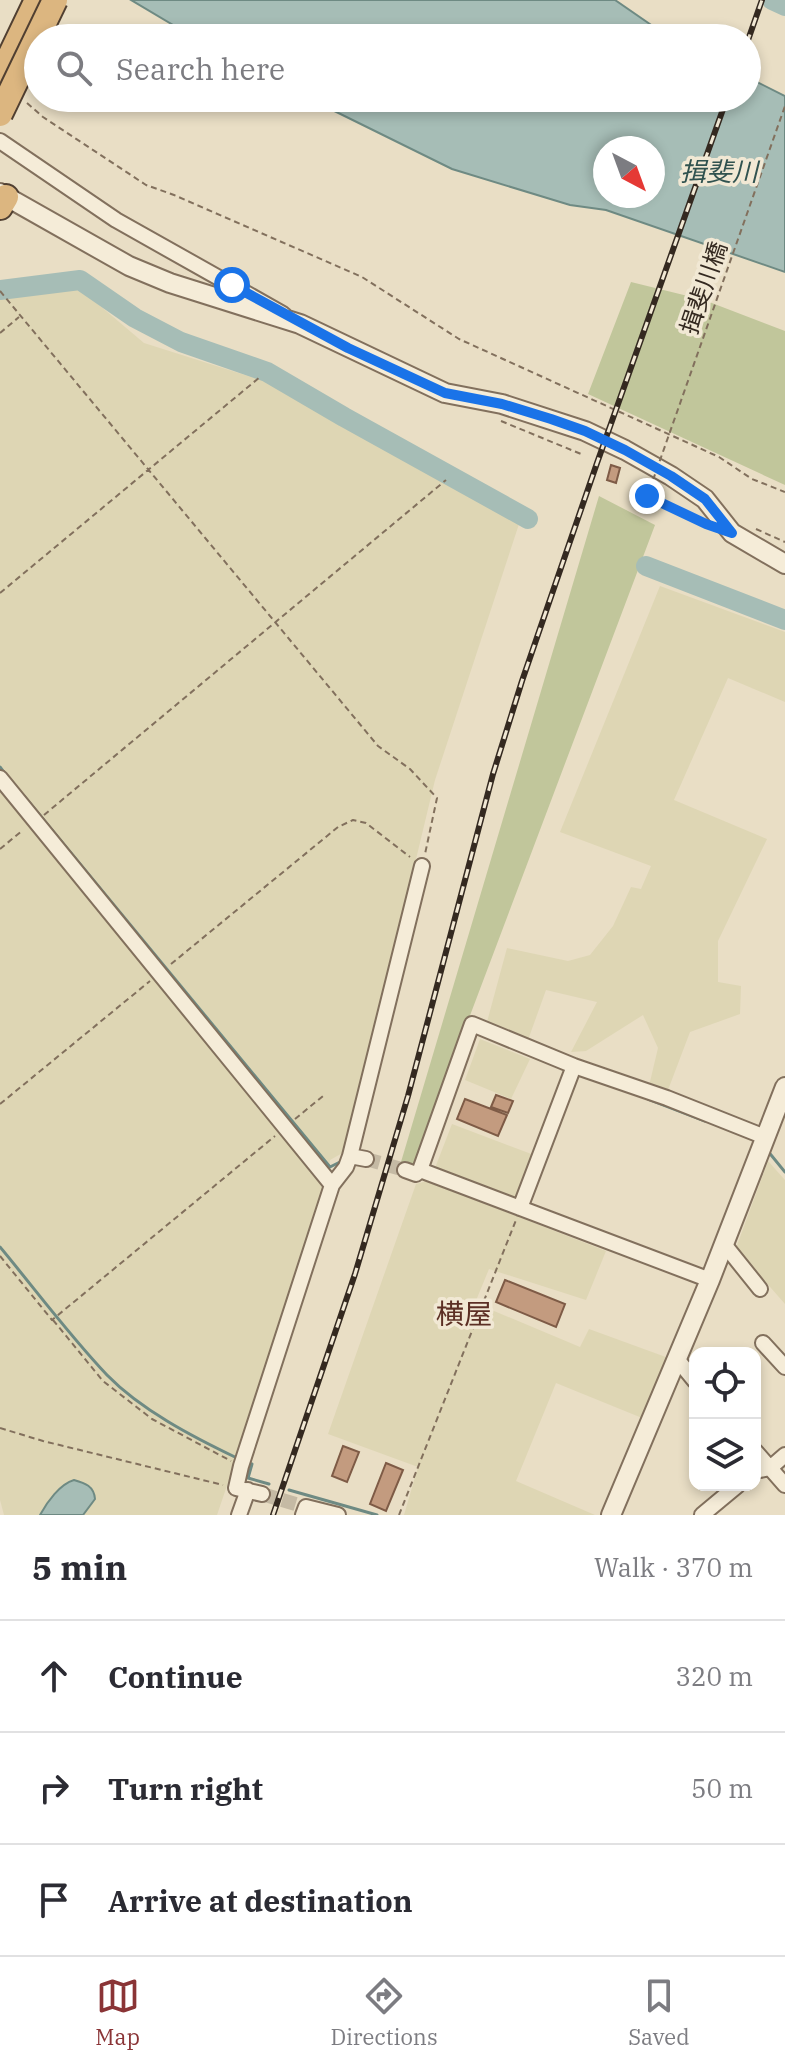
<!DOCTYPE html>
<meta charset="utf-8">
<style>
body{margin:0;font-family:"IBM Plex Serif","Noto Sans JP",serif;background:#f2f2f3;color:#2b2b33}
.controls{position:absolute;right:24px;bottom:24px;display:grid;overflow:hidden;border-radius:16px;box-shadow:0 4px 12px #0003}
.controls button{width:72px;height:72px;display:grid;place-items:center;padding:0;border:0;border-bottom:2px solid #e1e1e2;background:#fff;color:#2b2b33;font:40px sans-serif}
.compass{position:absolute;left:593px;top:136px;width:72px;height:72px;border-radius:50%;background:#fff;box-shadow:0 4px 12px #0003;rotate:139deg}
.stop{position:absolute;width:24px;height:24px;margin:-18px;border:6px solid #1a73e8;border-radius:50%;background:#fff}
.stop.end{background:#1a73e8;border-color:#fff;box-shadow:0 2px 8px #0008}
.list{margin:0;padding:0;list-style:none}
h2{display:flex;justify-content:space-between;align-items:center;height:104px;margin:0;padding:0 32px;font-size:34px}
h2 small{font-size:26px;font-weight:400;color:#7c7c81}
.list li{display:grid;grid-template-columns:52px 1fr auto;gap:24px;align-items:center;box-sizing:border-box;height:112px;padding:0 32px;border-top:2px solid #e1e1e2}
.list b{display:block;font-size:30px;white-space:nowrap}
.list em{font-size:26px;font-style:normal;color:#7c7c81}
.icon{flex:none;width:44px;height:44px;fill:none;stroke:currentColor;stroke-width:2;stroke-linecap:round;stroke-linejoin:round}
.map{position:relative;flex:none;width:785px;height:1515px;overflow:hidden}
.search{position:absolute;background:#fff;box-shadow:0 4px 12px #0003;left:24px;right:24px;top:24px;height:88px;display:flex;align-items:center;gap:20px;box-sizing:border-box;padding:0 28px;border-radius:44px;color:#7c7c81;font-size:30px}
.sheet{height:440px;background:#fff}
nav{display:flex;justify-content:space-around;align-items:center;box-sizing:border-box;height:112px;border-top:2px solid #e1e1e2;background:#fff;font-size:22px;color:#7c7c81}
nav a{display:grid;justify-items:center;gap:4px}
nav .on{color:#8a3436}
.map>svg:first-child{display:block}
.farmland{fill:#ded6b4}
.green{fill:#c1c69b}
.water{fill:#a6bdb6;stroke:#6e8a83;stroke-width:2;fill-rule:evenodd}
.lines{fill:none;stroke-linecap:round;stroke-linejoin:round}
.stream{stroke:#6e8a83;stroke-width:3}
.river{stroke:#a6bdb6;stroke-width:20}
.building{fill:#c39b7f;stroke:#7e5b46;stroke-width:2}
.minor-tunnel{stroke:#c5baa4;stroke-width:14;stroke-dasharray:14 7;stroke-linecap:butt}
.minor-casing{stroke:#82705d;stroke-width:18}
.tertiary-casing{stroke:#82705d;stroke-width:22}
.trunk-casing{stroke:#503f31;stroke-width:28}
.path{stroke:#82705d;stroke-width:2;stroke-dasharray:6 4;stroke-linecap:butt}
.minor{stroke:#f5ecd8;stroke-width:14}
.tertiary{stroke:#f5ecd8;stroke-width:18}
.trunk{stroke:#dcb680;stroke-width:24}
.rail-casing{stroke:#342920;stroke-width:6}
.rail{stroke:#f1e8d4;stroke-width:3;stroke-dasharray:9;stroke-linecap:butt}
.trunk-bridge-casing{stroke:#503f31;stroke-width:28;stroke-linecap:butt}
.path-bridge{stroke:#82705d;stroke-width:2;stroke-dasharray:6 4;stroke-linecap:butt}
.trunk-bridge{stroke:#dcb680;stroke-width:24}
.route{stroke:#1a73e8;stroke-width:10}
.labels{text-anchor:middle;stroke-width:7;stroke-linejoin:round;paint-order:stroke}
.street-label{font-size:24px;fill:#342920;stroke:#f1e8d4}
.water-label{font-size:26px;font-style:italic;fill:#30524f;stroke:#f1e8d4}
.quarter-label{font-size:28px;fill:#5c2f24;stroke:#f1e8d4}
</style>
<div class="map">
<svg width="785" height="1515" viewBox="0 0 785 1515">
<rect width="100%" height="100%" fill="#e9dec5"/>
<path class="farmland" d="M 79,288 L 144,343 L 264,381 L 519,524 L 435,780 L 346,1151 L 330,1160 L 326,1194 L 217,1515 L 4,1515 L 0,1500 L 0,298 Z
M 660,586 L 785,632 L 785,702 L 728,678 L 674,800 L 767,839 L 718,941 L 718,982 L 741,986 L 740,1014 L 690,1032 L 668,1090 L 649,1086 L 658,1048 L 643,1015 L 586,1051 L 571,1052 L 597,1002 L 546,990 L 528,1040 L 487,1022 L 507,948 L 568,961 L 590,955 L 613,926 L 631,887 L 641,889 L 651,866 L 560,832 Z
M 480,1039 L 530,1059 L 511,1099 L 465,1080 Z
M 452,1124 L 534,1155 L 517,1198 L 435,1168 Z
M 768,1161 L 785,1180 L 785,1304 L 736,1248 Z
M 427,1181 L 606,1251 L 586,1300 L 489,1269 L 475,1303 L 580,1347 L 589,1329 L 674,1360 L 647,1420 L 556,1383 L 516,1481 L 595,1515 L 404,1515 L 418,1467 L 328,1434 L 416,1184 Z"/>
<path class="green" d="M 631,282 L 704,300 L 785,331 L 785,485 L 588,394 Z
M 599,496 L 655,525 L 414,1164 L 401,1162 Z"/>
<path class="water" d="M 131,0 L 615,0 L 670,38 L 195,38 Z
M 747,77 L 785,96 L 785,272 L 606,210 L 570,205 L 452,169 L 308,98 L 747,98 ZM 605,148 L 653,148 L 653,196 L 605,196 Z
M 74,1480 C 85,1483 94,1486 95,1499 L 83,1515 L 40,1515 C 47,1502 60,1484 74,1480 Z"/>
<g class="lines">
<path class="stream" d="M 0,767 L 6,775
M 24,796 L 330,1167 L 344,1160
M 648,1099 L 705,1121
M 767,1150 L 785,1172
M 0,1247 C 35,1289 69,1335 107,1375 C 141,1410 193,1437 237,1458
M 248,1463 L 252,1464 L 248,1478 L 269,1484
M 289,1490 L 377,1515"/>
<path class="river" d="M 772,0 L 785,6
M 0,290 L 80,280 L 135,318 L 181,342 L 267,372 L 344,417 L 528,519
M 646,566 L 785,620"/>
</g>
<path class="building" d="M 611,465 L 620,468 L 616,483 L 607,480 Z
M 496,1095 L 513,1101 L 508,1113 L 491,1107 Z
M 465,1099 L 507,1115 L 498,1136 L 457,1119 Z
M 505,1280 L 565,1304 L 556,1327 L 496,1302 Z
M 343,1446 L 359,1452 L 347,1482 L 332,1476 Z
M 386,1463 L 403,1470 L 386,1511 L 370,1504 Z"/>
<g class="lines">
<path class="minor-tunnel" d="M 366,1159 L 405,1170
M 262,1494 L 306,1507"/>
<defs>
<path id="minor" d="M 0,141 L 116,220 L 283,314
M 0,778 L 332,1185
M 350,1156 L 422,866
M 405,1170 L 416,1174 L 420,1170 L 710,1280
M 420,1170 L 472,1024 L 574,1066 L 667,1098 L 765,1137
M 520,1208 L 574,1066
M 724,1244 L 760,1289
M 763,1343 L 785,1367
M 677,1359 L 695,1381
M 755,1451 L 785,1485
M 755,1471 L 770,1468 L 785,1455
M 262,1494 L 236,1488 L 241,1466 L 332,1185 L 346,1167 L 350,1156 L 366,1159
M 239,1515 L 248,1490
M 303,1515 L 306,1507 L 338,1515
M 702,1515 L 738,1485"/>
<path id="tertiary" d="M 0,193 L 129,266 L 170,283 L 300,324 L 445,393 L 502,404 L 585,431 L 625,450 L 671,476 L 705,499 L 732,533 L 785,564
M 611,1515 L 710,1280 L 785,1087"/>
<path id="trunk" d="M 0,77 L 37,0
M 0,207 L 6,197"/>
</defs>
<use href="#minor" class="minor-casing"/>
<use href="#tertiary" class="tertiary-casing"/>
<use href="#trunk" class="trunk-casing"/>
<path class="path" d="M 27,103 L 43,117 L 146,185 L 174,195 L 362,277 L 459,339 L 719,457 L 752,479 L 785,492
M 0,291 L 378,746 L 410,769 L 437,798 L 425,854
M 0,333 L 19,317
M 501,421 L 581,454
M 652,483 L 647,496 L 704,523
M 756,529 L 785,542
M 0,593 L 260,377
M 44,815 L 446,480
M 0,849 L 23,830
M 171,964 L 338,827 L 353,820 L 366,823 L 410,857
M 0,1104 L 150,981
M 295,1119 L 323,1096
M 0,1256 L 52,1320 L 275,1136
M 53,1320 L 103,1381 L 152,1419 L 231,1461
M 0,1428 L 43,1441 L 223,1485
M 399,1515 L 516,1220"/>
<use href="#minor" class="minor"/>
<use href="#tertiary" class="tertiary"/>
<use href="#trunk" class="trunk"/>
<defs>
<path id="rail" d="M 747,43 L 762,0
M 273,1515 L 355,1274 L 408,1096 L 493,774 L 522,681 L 597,463 L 727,98"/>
</defs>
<use href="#rail" class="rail-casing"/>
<use href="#rail" class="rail"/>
<defs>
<path id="trunk-bridge" d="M 0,114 L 55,0"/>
</defs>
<use href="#trunk-bridge" class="trunk-bridge-casing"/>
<path class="path-bridge" d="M 653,480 L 785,106"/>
<use href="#trunk-bridge" class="trunk-bridge"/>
</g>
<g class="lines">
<path class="route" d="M 232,285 L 348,348 L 445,393 L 502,404 L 551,419 L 585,431 L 625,450 L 671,476 L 705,499 L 732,533 L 706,524 L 647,496"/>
</g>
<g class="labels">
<g class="street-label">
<text transform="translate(704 288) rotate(-71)" y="8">揖斐川橋</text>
</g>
<g class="water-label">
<text x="719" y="181">揖斐川</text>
</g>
<g class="quarter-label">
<text x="464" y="1324">横屋</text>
</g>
</g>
</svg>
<div class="controls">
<button><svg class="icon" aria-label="locate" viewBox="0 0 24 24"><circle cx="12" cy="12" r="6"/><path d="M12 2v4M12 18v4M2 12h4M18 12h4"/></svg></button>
<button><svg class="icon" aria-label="layers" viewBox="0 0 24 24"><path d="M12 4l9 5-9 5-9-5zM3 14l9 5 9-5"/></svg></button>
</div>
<svg class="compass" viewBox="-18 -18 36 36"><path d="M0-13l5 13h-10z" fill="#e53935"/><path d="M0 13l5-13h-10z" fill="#7c7c81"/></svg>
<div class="stop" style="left:232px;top:285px"></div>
<div class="stop end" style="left:647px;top:496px"></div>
<div class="search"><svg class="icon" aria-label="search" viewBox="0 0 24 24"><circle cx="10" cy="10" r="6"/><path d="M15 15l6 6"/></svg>Search here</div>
</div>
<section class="sheet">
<h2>5 min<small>Walk · 370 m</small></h2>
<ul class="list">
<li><svg class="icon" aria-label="ahead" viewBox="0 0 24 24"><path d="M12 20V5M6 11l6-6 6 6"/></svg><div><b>Continue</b></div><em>320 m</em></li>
<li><svg class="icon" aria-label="right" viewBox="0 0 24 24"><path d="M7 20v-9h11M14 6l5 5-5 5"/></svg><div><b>Turn right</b></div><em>50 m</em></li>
<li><svg class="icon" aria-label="arrive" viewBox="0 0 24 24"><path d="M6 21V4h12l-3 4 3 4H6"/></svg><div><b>Arrive at destination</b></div></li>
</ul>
</section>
<nav>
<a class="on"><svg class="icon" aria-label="map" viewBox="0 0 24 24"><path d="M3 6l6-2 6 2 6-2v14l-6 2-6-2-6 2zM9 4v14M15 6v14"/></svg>Map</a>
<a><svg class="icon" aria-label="directions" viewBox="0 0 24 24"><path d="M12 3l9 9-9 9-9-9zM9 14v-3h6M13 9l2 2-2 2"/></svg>Directions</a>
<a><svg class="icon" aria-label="saved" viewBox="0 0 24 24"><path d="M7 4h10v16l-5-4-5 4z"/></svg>Saved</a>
</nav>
